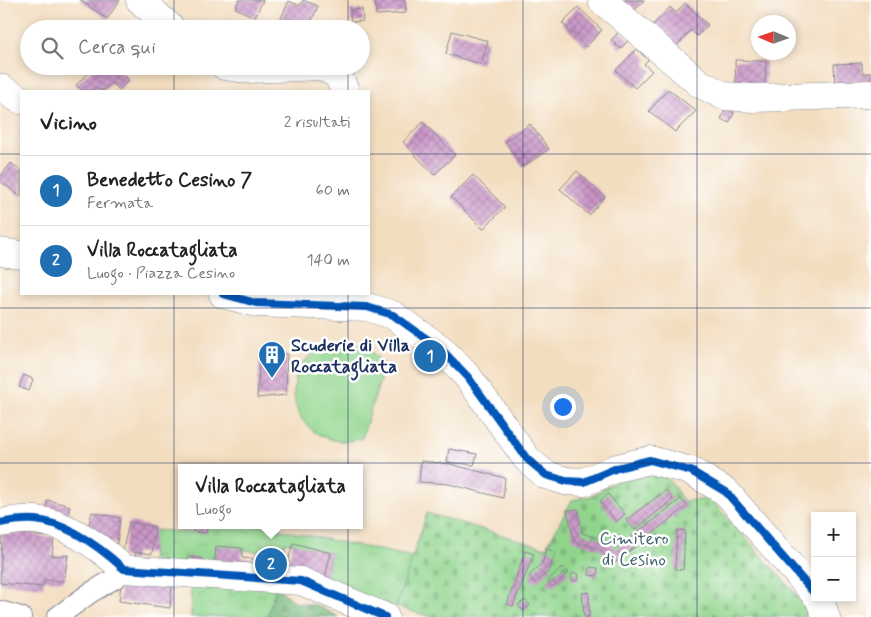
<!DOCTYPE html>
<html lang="it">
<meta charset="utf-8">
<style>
body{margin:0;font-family:Mynerve,sans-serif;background:#f2f2f2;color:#222}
.controls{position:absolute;right:15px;bottom:15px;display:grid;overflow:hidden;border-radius:0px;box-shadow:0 2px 8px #0003}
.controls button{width:45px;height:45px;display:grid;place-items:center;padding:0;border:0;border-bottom:1px solid #e0e0e0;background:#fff;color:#222;font:25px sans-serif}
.compass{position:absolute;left:751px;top:15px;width:45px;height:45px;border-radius:50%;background:#fff;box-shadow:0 2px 8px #0003;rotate:272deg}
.you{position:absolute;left:562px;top:406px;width:18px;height:18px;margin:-12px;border:4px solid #fff;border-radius:50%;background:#1a73e8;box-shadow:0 0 0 8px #1a73e833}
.badge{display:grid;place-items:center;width:32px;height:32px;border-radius:50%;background:#1f6fb2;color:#fff;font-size:16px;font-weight:700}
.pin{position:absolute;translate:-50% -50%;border:2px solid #fff;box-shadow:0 1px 5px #0006}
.popup{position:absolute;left:178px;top:464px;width:185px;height:65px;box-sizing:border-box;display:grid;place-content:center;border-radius:0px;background:#fff;filter:drop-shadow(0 1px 4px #0005);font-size:16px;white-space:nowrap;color:#767676}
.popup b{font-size:19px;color:#222}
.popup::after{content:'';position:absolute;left:50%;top:100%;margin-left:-10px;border:10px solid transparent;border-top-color:#fff}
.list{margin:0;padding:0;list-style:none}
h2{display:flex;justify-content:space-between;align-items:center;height:65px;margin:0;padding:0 20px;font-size:21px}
h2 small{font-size:16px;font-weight:400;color:#767676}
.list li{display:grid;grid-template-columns:32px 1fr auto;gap:15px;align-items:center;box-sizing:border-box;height:70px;padding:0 20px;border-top:1px solid #e0e0e0}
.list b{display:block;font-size:19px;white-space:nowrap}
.list p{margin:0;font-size:16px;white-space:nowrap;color:#767676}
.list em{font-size:16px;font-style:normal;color:#767676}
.icon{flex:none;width:28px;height:28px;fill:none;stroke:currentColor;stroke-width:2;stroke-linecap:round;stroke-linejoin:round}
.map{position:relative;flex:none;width:871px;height:617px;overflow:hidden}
.search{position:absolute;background:#fff;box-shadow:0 2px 8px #0003;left:20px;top:20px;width:350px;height:55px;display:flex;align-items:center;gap:12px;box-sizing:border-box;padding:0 18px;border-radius:28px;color:#767676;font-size:19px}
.panel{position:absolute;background:#fff;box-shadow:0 2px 8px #0003;left:20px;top:90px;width:350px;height:205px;border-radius:0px}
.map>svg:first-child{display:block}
.grass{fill:url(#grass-tufts);stroke:#568276}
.forest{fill:url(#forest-firs);stroke:#48726b}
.cemetery{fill:url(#cemetery-stones);stroke:#568276}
.pitch{fill:#91d58d;stroke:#568276}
.building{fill:url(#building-cross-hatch)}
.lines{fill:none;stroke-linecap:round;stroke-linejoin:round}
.street-casing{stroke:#87868e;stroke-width:22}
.secondary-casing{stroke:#87868e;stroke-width:29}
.street{stroke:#fff;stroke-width:20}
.secondary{stroke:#fff;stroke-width:28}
.cycleway-casing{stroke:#fff;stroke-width:11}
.cycleway{stroke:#0057b8;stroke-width:8}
.grid{fill:none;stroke:#1b2f5e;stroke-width:1;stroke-opacity:0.55}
.labels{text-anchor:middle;stroke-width:5;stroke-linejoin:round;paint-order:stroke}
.poi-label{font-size:18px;font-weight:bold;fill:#1b2f5e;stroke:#fff;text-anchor:start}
.park-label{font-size:18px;fill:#3e616c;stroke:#fff}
</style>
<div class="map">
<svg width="871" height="617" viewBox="0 0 871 617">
<defs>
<pattern id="grass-tufts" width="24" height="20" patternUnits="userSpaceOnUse" patternTransform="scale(1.25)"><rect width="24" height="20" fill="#91d58d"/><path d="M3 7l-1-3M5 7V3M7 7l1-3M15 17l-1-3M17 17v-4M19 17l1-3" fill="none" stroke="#7cb77c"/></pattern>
<pattern id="forest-firs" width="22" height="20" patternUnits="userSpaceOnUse" patternTransform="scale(1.25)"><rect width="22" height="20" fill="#74b678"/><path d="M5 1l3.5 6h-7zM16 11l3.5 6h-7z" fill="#5e9466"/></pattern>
<pattern id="cemetery-stones" width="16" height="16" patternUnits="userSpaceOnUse" patternTransform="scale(1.25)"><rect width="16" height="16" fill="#91d58d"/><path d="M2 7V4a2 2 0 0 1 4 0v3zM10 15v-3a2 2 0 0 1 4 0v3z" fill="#7cb77c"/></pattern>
<pattern id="building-cross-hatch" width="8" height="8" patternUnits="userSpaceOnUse" patternTransform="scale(1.25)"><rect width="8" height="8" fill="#cb96c7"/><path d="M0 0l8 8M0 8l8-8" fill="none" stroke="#a47ba5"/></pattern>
</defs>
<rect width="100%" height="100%" fill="#fff"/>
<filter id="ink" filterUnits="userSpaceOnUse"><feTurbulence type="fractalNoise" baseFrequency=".02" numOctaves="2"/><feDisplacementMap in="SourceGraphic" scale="10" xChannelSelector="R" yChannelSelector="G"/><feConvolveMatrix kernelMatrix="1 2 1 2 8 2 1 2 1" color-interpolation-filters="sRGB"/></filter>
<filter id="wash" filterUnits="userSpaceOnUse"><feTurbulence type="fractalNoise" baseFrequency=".0096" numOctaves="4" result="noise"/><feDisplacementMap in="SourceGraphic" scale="20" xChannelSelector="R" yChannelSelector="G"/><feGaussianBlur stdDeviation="1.12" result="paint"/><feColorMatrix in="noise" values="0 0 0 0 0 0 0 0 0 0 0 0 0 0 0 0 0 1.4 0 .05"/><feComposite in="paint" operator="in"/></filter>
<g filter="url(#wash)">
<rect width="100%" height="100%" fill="#f3ddbf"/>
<path class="grass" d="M 208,525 L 257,525 L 413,557 L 396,607 L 324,587 L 331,553 L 285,542 L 282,555 L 216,546 L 214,571 L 151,568 L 153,530 L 206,533 Z
M 191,582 L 276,587 L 267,617 L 191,617 Z"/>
<path class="forest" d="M 276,586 L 294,602 L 316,605 L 338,617 L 267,617 Z"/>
<path class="cemetery" d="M 635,470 C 665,474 667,475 683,501 L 710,499 L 817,617 L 432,617 L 396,607 L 427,513 L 546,548 L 572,500 L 591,496 Z"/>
<path class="pitch" d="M 347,341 L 365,346 L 385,364 L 362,438 C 356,439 349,442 343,441 C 282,439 272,349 347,341 Z"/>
<g id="blocks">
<path class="building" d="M 80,0 L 120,0 L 107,19 Z
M 239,0 L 263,0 L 255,17 L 235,8 Z
M 303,0 L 318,6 L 308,29 L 276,29 L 289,1 L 300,6 Z
M 375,0 L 405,0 L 406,13 L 376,15 Z
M 623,0 L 644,0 L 635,10 Z
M 685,3 L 708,25 L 697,36 L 691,30 L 675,48 L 652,26 L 670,7 L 676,13 Z
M 578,7 L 602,30 L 586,47 L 562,23 Z
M 362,9 L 363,21 L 351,22 L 350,10 Z
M 452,31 L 488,41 L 481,64 L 446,54 Z
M 620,31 L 629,40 L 620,49 L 611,40 Z
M 637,49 L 648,60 L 644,64 L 652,71 L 635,88 L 616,70 Z
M 735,60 L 766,61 L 765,87 L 736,87 Z
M 862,63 L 862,73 L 871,73 L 871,86 L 835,87 L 834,64 Z
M 96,66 L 115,66 L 129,80 L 119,90 L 112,83 L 103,91 L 95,88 L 92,91 L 83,91 L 76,85 Z
M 668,89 L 696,111 L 675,132 L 649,111 Z
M 726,108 L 734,113 L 729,123 L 721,119 Z
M 423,122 L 455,155 L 434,175 L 403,142 Z
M 530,124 L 549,149 L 523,167 L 505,142 Z
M 11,163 L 21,171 L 21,197 L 0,181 L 0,177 Z
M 577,171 L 605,197 L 589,215 L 560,189 Z
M 473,175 L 505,207 L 483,229 L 451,197 Z
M 260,352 L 287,354 L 286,395 L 257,398 Z
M 24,375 L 33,379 L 29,391 L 19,387 Z
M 449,449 L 477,454 L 474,465 L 447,462 Z
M 421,461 L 450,464 L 505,478 L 503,498 L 449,484 L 419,482 Z
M 666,490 L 673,499 L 635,530 L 626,520 Z
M 608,494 L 625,514 L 616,522 L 600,501 Z
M 681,499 L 687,506 L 612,565 L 600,549 L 574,541 L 567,510 L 578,509 L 582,533 L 609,542 L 615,549 Z
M 48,500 L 70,506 L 66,523 L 43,517 Z
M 92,512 L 120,518 L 117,544 L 86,535 Z
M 129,522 L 155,527 L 152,554 L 136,552 L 133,561 L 122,555 Z
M 20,524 L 36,525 L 35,536 L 54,537 L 52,556 L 68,555 L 64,581 L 44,580 L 43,587 L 0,583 L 2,533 L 19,534 Z
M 194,525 L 208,525 L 206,533 L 192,531 Z
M 685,530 L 683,570 L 675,569 L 677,531 Z
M 293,543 L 331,553 L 324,581 L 214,566 L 216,546 L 242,548 L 242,558 L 269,560 L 270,552 L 282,555 L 281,560 L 288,562 Z
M 546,548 L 556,553 L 550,567 L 551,569 L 535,583 L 529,576 L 543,562 Z
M 525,551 L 534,554 L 513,606 L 507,604 Z
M 188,557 L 201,558 L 200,569 L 187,562 Z
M 563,567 L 569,573 L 552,587 L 547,581 Z
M 590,567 L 598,568 L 597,576 L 589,575 Z
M571 577a4 4 0 1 1 8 0a4 4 0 1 1-8 0Z
M 122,576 L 172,585 L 170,608 L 119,601 Z
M 589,592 L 589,617 L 584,617 L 582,593 Z
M 525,600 L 530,605 L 523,611 L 518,605 Z"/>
</g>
</g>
<g filter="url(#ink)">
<use href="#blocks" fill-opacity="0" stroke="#87868e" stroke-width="1"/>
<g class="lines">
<defs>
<path id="street" d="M 0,611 L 21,617
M 57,617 L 90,593 L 117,577 L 124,569"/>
<path id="secondary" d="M 140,0 L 172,29
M 602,0 L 699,83 L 724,96 L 753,98 L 871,94
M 225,66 L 248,69 L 321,66
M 321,66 L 338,75 L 345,91
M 0,88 L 21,100
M 0,252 L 21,255
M 223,294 L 256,303 L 367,307 L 393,315 L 441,349 L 468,377 L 527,459 L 546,475 L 566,481 L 584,482 L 617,468 L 650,460 L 691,471 L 726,492 L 815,594
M 0,523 C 11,521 24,519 35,520 C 68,523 101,548 124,569 L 301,581 L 385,617
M 819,598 L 826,617"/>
</defs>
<use href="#street" class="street-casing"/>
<use href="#secondary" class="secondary-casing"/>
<use href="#street" class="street"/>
<use href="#secondary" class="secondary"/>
<defs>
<path id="cycleway" d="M 223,294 L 256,303 L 367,307 L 393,315 L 441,349 L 468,377 L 527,459 L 546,475 L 566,481 L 584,482 L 617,468 L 650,460 L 691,471 L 726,492 L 815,594
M 0,523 C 11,521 24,519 35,520 C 68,523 101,548 124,569 L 301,581 L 385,617"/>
</defs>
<use href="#cycleway" class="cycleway-casing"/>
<use href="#cycleway" class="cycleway"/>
</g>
</g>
<path class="grid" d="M 174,0 L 174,29M 348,0 L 348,29M 523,0 L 523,617M 697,0 L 697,617M 174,66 L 174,91M 348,66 L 348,91M 0,154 L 21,154M 369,154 L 871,154M 174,294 L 174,617M 348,294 L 348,617M 0,308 L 871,308M 0,463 L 871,463"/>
<defs>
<symbol id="building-pin" viewBox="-11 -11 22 30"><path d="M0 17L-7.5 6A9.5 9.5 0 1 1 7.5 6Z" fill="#1f6fb2" stroke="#fff"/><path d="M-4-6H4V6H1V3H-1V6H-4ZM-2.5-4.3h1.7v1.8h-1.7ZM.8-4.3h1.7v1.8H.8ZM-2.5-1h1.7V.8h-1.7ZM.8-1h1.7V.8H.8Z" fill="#fff"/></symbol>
</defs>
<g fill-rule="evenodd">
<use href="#building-pin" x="256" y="339" width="32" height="43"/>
</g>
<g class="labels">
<g class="poi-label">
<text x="291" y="351">Scuderie di Villa<tspan x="291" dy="21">Roccatagliata</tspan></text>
</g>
<g class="park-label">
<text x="634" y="544">Cimitero<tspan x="634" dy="21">di Cesino</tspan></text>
</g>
</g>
</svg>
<div class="controls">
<button>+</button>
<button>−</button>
</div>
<svg class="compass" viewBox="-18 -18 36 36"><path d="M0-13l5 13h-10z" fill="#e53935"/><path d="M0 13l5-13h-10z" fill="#767676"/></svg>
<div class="you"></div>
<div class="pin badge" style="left:430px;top:356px">1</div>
<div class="pin badge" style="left:271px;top:564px">2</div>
<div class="popup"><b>Villa Roccatagliata</b>Luogo</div>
<div class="search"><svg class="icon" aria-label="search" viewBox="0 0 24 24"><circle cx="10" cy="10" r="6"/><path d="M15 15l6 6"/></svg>Cerca qui</div>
<section class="panel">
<h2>Vicino<small>2 risultati</small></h2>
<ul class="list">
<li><span class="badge">1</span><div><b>Benedetto Cesino 7</b><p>Fermata</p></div><em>60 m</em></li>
<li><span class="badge">2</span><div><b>Villa Roccatagliata</b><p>Luogo · Piazza Cesino</p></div><em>140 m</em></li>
</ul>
</section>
</div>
